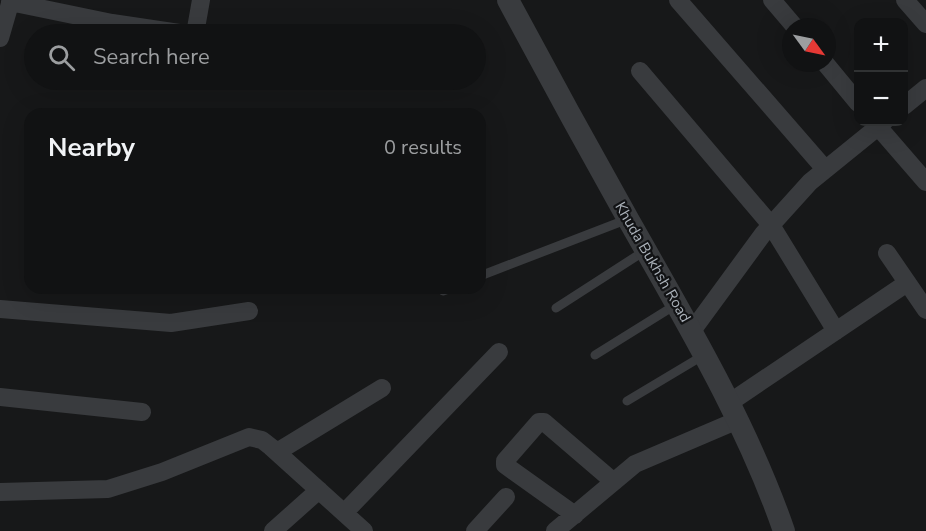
<!DOCTYPE html>
<meta charset="utf-8">
<style>
body{margin:0;font-family:"Nunito Sans",sans-serif;background:#1e2021;color:#f1f3f6}
.controls{position:absolute;right:18px;top:18px;display:grid;overflow:hidden;border-radius:12px;box-shadow:0 6px 24px #0002}
.controls button{width:54px;height:54px;display:grid;place-items:center;padding:0;border:0;border-bottom:2px solid #303233;background:#111213;color:#f1f3f6;font:30px sans-serif}
.compass{position:absolute;left:782px;top:18px;width:54px;height:54px;border-radius:50%;background:#111213;box-shadow:0 6px 24px #0002;rotate:123deg}
.list{margin:0;padding:0;list-style:none}
h2{display:flex;justify-content:space-between;align-items:center;height:78px;margin:0;padding:0 24px;font-size:26px}
h2 small{font-size:20px;font-weight:400;color:#9c9ea0}
.icon{flex:none;width:33px;height:33px;fill:none;stroke:currentColor;stroke-width:2;stroke-linecap:round;stroke-linejoin:round}
.map{position:relative;flex:none;width:926px;height:531px;overflow:hidden}
.search{position:absolute;background:#111213;box-shadow:0 6px 24px #0002;left:24px;top:24px;width:462px;height:66px;display:flex;align-items:center;gap:15px;box-sizing:border-box;padding:0 21px;border-radius:33px;color:#9c9ea0;font-size:22px}
.panel{position:absolute;background:#111213;box-shadow:0 6px 24px #0002;left:24px;top:108px;width:462px;height:186px;border-radius:18px}
.map>svg:first-child{display:block}
.lines{fill:none;stroke-linecap:round;stroke-linejoin:round}
.service{stroke:#393b3e;stroke-width:9}
.minor{stroke:#393b3e;stroke-width:18}
.tertiary{stroke:#393b3e;stroke-width:22}
.labels{text-anchor:middle;stroke-width:4.5;stroke-linejoin:round;paint-order:stroke}
.street-label{font-size:15px;fill:#aab1b9;stroke:#121315}
</style>
<div class="map">
<svg width="926" height="531" viewBox="0 0 926 531">
<rect width="100%" height="100%" fill="#171819"/>
<g class="lines">
<path class="service" d="M 480,276 L 628,219
M 443,291 L 451,288
M 556,308 L 646,250
M 595,355 L 677,304
M 627,401 L 704,355"/>
<path class="minor" d="M 678,0 L 825,169
M 772,0 L 795,27
M 905,0 L 926,24
M 10,2 L 112,23 L 186,34
M 195,34 L 201,0
M 0,38 L 11,0
M 825,63 L 858,103
M 640,71 L 771,225 L 836,331
M 904,106 L 926,88
M 874,122 L 926,182
M 887,253 L 926,310
M 0,309 L 171,323 L 249,311
M 692,331 L 763,234 L 810,182 L 884,122
M 0,397 L 142,412
M 729,403 L 907,283
M 277,452 L 382,388
M 0,492 L 108,489 L 162,472 L 249,437 L 262,440 L 271,447 L 364,531
M 344,513 L 499,352
M 575,515 L 505,465 L 505,461 L 539,422 L 544,422 L 614,482
M 273,531 L 319,490
M 475,531 L 506,497
M 555,531 L 635,464 L 738,420"/>
<path class="tertiary" d="M 508,0 C 547,73 587,146 628,219 C 685,320 746,421 784,531"/>
</g>
<g class="labels">
<g class="street-label">
<text transform="translate(653 262) rotate(60)" y="5">Khuda Bukhsh Road</text>
</g>
</g>
</svg>
<div class="controls">
<button>+</button>
<button>−</button>
</div>
<svg class="compass" viewBox="-18 -18 36 36"><path d="M0-13l5 13h-10z" fill="#e53935"/><path d="M0 13l5-13h-10z" fill="#9c9ea0"/></svg>
<div class="search"><svg class="icon" aria-label="search" viewBox="0 0 24 24"><circle cx="10" cy="10" r="6"/><path d="M15 15l6 6"/></svg>Search here</div>
<section class="panel">
<h2>Nearby<small>0 results</small></h2>
<ul class="list">
</ul>
</section>
</div>
